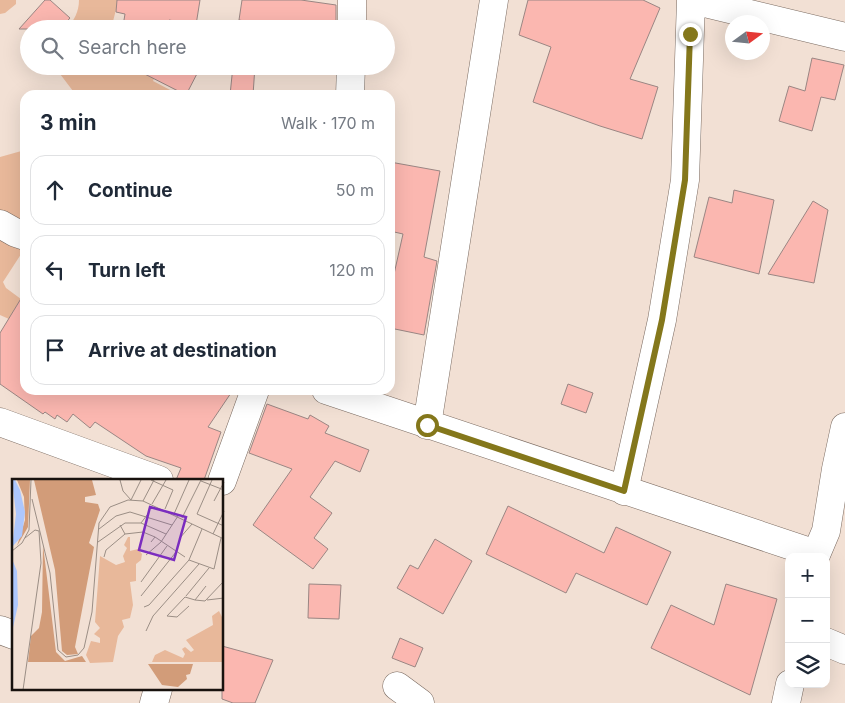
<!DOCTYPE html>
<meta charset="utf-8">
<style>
body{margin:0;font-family:Inter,sans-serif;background:#f6f6f7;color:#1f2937}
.controls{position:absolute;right:15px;bottom:15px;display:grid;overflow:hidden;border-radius:10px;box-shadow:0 5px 20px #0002}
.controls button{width:45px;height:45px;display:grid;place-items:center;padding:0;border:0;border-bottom:1px solid #e0e1e3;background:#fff;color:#1f2937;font:25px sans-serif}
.compass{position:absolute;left:725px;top:15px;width:45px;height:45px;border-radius:50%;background:#fff;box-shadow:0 5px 20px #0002;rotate:75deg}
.stop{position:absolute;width:15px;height:15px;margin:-11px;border:4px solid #84771b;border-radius:50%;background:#fff}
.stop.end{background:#84771b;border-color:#fff;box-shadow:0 1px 5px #0008}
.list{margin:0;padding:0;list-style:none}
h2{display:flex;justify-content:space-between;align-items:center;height:65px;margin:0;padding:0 20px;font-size:21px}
h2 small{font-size:16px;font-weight:400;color:#747a83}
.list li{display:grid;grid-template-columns:32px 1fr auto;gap:15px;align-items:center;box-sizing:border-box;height:70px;margin:0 10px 10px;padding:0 10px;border:1px solid #e0e1e3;border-radius:15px}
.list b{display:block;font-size:19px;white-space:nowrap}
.list em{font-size:16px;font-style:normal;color:#747a83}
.icon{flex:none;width:28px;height:28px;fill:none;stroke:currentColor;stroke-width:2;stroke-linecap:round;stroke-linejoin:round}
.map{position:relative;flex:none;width:845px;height:703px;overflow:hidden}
.search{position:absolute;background:#fff;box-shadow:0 5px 20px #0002;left:20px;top:20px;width:375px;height:55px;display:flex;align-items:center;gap:12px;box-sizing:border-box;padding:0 18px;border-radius:28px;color:#747a83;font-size:19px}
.panel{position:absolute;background:#fff;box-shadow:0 5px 20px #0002;left:20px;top:90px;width:375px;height:305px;border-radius:15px}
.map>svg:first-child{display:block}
.green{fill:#e8b89a}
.building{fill:#fbb7b0;stroke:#9a8683}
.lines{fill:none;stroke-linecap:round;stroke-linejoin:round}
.minor-casing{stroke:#7a6a60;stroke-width:29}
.major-casing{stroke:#7a6a60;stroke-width:29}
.minor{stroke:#fff;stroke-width:28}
.major{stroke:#fff;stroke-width:28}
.route{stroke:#84771b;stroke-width:6}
.inset-road{fill:none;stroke:#9b8e85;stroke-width:1}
.view{fill:#7b2cbf;fill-opacity:0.15;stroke:#7b2cbf;stroke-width:2.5}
.inset-edge{fill:none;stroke:#18120e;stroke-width:2.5}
</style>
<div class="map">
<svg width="845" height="703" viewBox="0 0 845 703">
<rect width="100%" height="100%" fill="#f2e0d4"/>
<path class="green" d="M 0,0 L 16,0 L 16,4 L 5,13 L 0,14 Z
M 79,0 L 124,0 L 118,2 L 111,29 L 67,29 C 74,20 79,12 79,0 Z
M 54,66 L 160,66 L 153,81 L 174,92 L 172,95 L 76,95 Z
M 25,150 L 25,231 L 0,219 L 0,157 Z
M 0,228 L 25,248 L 3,282 L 6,288 L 25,302 L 9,319 L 0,315 Z"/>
<path class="building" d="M 45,0 L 50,0 L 70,18 L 60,29 L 19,29 Z
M 117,0 L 200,0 L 196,25 L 169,20 L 167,29 L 137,29 L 123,26 L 125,14 L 116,12 Z
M 242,0 L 301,0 L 336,5 L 336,29 L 261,29 L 261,24 L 239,20 Z
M 528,0 L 643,0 L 660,8 L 630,79 L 658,87 L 642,139 L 600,126 L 533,102 L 551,47 L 519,35 Z
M 812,58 L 844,65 L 835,100 L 821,97 L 812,131 L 779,121 L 789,86 L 805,91 Z
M 129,66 L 201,66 L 186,95 Z
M 233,66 L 255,66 L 253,95 L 230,95 Z
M 390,162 L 440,171 L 424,257 L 437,261 L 424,335 L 390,328 L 390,292 L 403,234 L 390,231 Z
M 734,190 L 774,200 L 759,274 L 694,257 L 709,197 L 732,203 Z
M 813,201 L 828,210 L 814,283 L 768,274 Z
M 25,292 L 25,390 L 233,390 L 208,427 L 221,432 L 204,480 L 176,480 L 181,468 L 146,456 L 95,422 L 90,428 L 73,414 L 67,422 L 57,415 L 55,419 L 45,412 L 43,414 L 0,384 L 0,333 Z
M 568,384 L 593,393 L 586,413 L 561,404 Z
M 267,404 L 308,419 L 310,415 L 329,426 L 325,433 L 369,450 L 360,472 L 335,461 L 310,497 L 332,513 L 314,538 L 328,549 L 313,569 L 253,525 L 292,469 L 249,453 Z
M 508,506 L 604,553 L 616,527 L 671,552 L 647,605 L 576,573 L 566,593 L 486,554 Z
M 435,539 L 472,561 L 443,614 L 397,588 L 410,565 L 418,569 Z
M 309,584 L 341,585 L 339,619 L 308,618 Z
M 726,584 L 777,599 L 750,695 L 651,648 L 671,605 L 714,625 Z
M 400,638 L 423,648 L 415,667 L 392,658 Z
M 222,646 L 273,660 L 255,703 L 233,703 L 222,699 Z"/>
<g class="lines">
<defs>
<path id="minor" d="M 352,0 L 352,29
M 692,0 L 845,37
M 350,95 L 351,66
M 0,224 L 16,233 L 25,236
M 326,390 L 816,554
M 0,422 L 159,480
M 427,425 L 494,0
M 222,481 L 255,390
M 624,491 L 662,320 L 685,180 L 691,0
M 0,630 L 14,635
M 826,642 L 845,650
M 397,686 L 420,703
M 154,703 L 158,689"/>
<path id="major" d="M 815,557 L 826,531 L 836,469 L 845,427
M 786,703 L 790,684"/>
</defs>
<use href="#minor" class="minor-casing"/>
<use href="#major" class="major-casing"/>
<use href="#minor" class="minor"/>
<use href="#major" class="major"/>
</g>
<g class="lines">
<path class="route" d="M 427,425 L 624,491 L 662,320 L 685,180 L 690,34"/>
</g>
<g transform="translate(12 479)">
<rect width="211" height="211" fill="#f2e0d4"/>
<path d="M 116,58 L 118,58 L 118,72 L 126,70 L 130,75 L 129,81 L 124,85 L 124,102 L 118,103 L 121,126 L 118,139 L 110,141 L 112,148 L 106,157 L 101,183 L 78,184 L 74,176 L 79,162 L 88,164 L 88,159 L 82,155 L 88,149 L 83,143 L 88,77 L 104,86 L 113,83 L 111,77 L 115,69 L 112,66 ZM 207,132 L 211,140 L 211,183 L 140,183 L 143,176 L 153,171 L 171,179 L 173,175 L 170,170 L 173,168 L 179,173 L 182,171 L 174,161 L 201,146 L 200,137 Z" fill="#e8b89a"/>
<path d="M 18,1 L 16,48 L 5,67 L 13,41 L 12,18 L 5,1 ZM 22,1 L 80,1 L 84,16 L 73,18 L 73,23 L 86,25 L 88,31 L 77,64 L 82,68 L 63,168 L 66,175 L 55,176 L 50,172 L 43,91 ZM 31,66 L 44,173 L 53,182 L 70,177 L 74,183 L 16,183 L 19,157 L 27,149 L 30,133 ZM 136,185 L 181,185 L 178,195 L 174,196 L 175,200 L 166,208 L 150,206 Z" fill="#d29c79"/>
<path d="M 0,1 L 3,1 L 8,11 L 13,33 L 10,57 L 0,68 L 4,35 ZM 0,80 L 5,92 L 6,126 L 0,153 Z" fill="#adc7fd"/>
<path class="inset-road" d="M 108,1 L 111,12 L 119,21 L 129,1M 139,1 L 161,11 L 153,30M 200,1 L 185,35 L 212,47M 189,2 L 212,11M 20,20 L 38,94 L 46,171 L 54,178 L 66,176 L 72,169 L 80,133 L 87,44 L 98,28 L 116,21 L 131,22 L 212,60M 131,22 L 142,1M 202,22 L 212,3M 140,25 L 154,1M 162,35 L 177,1M 170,39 L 189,1M 129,44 L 154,55M 87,50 L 104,37 L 118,33 L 160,46M 113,55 L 131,53 L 143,58M 201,55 L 212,32M 167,60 L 180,45M 86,63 L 113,44 L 129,44 L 135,36M 139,63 L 143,58 L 173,78M 0,72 L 10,64 L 17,51 L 19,1M 134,76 L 149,63 L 166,37M 92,78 L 94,71 L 113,55 L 108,46M 177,81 L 190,50M 129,103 L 155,67M 194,107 L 183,121 L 193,122 L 212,102M 129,117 L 164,73M 174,117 L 197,89M 195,121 L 212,119M 177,127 L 165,138 L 155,137 L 173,118 L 183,121M 132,128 L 137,126 L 177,81 L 202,90 L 209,59M 134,152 L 141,137 L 187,85M 11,211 L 29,84 L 27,52 L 23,51 L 13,59"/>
<path class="view" d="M 138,28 L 174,38 L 162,81 L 127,71 Z"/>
<rect width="211" height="211" class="inset-edge"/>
</g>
</svg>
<div class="controls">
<button>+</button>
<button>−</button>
<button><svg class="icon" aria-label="layers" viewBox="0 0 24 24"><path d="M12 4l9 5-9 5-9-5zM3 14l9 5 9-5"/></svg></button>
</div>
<svg class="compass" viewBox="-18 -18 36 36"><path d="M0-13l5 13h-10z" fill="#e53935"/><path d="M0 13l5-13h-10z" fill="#747a83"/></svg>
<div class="stop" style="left:427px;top:425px"></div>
<div class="stop end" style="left:690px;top:34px"></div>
<div class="search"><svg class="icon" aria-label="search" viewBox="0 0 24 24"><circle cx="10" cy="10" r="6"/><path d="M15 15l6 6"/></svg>Search here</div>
<section class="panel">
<h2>3 min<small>Walk · 170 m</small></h2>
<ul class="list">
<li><svg class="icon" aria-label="ahead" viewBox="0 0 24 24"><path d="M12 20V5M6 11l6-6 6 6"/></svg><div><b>Continue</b></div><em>50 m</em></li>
<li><svg class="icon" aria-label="left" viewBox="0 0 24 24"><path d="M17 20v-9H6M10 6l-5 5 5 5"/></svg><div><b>Turn left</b></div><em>120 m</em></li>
<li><svg class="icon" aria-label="arrive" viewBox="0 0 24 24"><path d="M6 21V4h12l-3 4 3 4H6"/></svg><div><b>Arrive at destination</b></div></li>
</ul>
</section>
</div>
